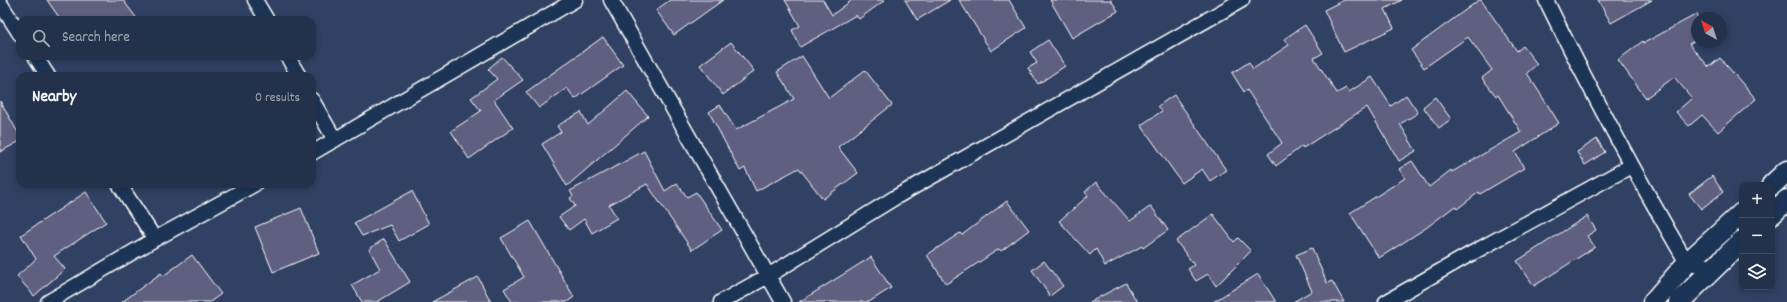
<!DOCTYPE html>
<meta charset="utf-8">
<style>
body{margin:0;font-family:Dekko,sans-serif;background:#303d54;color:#f1f3f6}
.controls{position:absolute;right:12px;bottom:12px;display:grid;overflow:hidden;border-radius:8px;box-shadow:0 2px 6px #0003}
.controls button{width:36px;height:36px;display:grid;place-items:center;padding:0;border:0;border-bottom:1px solid #414c62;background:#24314a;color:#f1f3f6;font:20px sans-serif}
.compass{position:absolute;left:1691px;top:12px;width:36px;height:36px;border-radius:50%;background:#24314a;box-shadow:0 2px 6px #0003;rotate:321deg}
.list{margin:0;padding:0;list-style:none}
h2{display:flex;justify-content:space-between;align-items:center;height:52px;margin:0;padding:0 16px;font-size:17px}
h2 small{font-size:13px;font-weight:400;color:#a3a9b5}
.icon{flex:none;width:22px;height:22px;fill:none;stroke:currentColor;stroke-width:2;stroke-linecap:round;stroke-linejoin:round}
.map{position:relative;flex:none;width:1787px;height:302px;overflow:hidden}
.search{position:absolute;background:#24314a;box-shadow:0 2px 6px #0003;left:16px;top:16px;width:300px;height:44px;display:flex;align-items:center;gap:10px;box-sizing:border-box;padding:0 14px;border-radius:12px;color:#a3a9b5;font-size:15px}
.panel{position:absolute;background:#24314a;box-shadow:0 2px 6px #0003;left:16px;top:72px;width:300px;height:116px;border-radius:12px}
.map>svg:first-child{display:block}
.building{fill:#5e5e80;stroke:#fff}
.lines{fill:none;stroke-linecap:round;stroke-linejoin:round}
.street-casing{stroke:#fff;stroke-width:17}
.secondary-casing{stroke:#fff;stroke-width:23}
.street{stroke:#1d3557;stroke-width:14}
.secondary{stroke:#1d3557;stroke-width:20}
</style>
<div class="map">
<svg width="1787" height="302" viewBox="0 0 1787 302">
<rect width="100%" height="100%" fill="#304163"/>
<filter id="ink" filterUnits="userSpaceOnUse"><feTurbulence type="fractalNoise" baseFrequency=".025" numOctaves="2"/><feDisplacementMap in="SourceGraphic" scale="8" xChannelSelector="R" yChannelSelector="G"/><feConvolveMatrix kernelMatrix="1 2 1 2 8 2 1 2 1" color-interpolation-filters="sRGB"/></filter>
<g filter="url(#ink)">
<path class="building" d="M 47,0 L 123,0 L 138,20 L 61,20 Z
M 670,0 L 723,0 L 674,35 L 656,10 Z
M 785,0 L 823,0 L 832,15 L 852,0 L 885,0 L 859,19 L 856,15 L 800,47 L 792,30 L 800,26 Z
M 905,0 L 950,0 L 917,20 Z
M 959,0 L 1009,0 L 1026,28 L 991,51 Z
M 1050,0 L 1111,0 L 1118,11 L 1072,38 Z
M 1344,0 L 1402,0 L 1385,9 L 1394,28 L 1344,52 L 1324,10 Z
M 1479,0 L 1481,0 L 1517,51 L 1523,46 L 1537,64 L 1527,73 L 1559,123 L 1515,152 L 1524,168 L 1480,194 L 1479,192 L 1457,209 L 1455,206 L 1426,228 L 1379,258 L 1350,213 L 1405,178 L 1399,169 L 1412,161 L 1429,187 L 1451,170 L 1452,172 L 1521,132 L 1498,95 L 1496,96 L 1482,78 L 1492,70 L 1468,37 L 1424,68 L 1411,50 Z
M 1598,0 L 1652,0 L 1611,23 Z
M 1697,14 L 1697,39 L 1689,44 L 1709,67 L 1720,58 L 1756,99 L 1718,132 L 1702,115 L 1689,126 L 1676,112 L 1692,98 L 1674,77 L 1646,98 L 1618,60 L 1643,41 L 1644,43 Z
M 1305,25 L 1323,53 L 1314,58 L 1337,93 L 1346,88 L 1349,92 L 1372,77 L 1391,106 L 1406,95 L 1418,113 L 1400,124 L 1416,151 L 1399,161 L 1367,107 L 1303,148 L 1302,146 L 1276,166 L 1268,154 L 1282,143 L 1247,90 L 1244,92 L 1232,73 L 1249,62 L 1253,69 L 1289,45 L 1284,39 Z
M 603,37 L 623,65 L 575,99 L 567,88 L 539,108 L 526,92 Z
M 1048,40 L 1065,66 L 1038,84 L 1028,68 L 1037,63 L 1030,52 Z
M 731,42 L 754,71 L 723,95 L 700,65 Z
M 802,56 L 829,98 L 865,70 L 892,105 L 838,147 L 858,173 L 823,199 L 799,168 L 756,191 L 745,168 L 740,171 L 709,112 L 720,105 L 736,130 L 794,99 L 777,72 Z
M 502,57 L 523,80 L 494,100 L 513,128 L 469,159 L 451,131 L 481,111 L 471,98 L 497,79 L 488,69 Z
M 627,91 L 648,116 L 567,186 L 542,144 L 561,132 L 557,126 L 581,112 L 588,125 Z
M 1174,95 L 1226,170 L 1210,181 L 1202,169 L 1182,183 L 1141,125 L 1162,111 L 1158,106 Z
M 1435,97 L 1451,119 L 1439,128 L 1423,107 Z
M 0,101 L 20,136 L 20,141 L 0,152 Z
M 1597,139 L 1605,152 L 1585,165 L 1577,152 Z
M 644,151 L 665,191 L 677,183 L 687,197 L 696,192 L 722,230 L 692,250 L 647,184 L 609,205 L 617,218 L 592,233 L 584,219 L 569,230 L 559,217 L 575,206 L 570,198 L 573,196 L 570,191 Z
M 1712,176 L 1723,192 L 1701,209 L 1689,194 Z
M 1096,182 L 1130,221 L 1151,206 L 1168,230 L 1143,248 L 1142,246 L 1105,266 L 1096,249 L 1090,255 L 1059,221 L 1088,196 L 1085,192 Z
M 412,191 L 429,224 L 399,241 L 390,225 L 362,236 L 354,223 Z
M 86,192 L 106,222 L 54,256 L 65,269 L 34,296 L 17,276 L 36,259 L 21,235 Z
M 1007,201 L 1029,230 L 1001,251 L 999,249 L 946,284 L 927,255 L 960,233 L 962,235 Z
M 301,208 L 319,253 L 273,272 L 255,227 Z
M 1213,214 L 1234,242 L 1238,238 L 1251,251 L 1216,286 L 1208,274 L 1196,281 L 1188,269 L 1194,265 L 1176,241 Z
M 1587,216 L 1596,230 L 1587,236 L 1595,247 L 1534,286 L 1517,261 Z
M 530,221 L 574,297 L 567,302 L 512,302 L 504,289 L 524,277 L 501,238 Z
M 384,239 L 410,282 L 377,302 L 362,302 L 352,285 L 380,269 L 369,249 Z
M 1312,248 L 1327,283 L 1332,281 L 1344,302 L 1293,302 L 1312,291 L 1296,255 Z
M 192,255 L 221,294 L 210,302 L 122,302 L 161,273 L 163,276 Z
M 871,257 L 891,288 L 869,302 L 799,302 Z
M 1044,261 L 1063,286 L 1050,296 L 1032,270 Z
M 1258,274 L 1276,302 L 1213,302 Z
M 478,277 L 491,302 L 432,302 Z
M 1126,283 L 1137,302 L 1090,302 Z"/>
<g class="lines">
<defs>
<path id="street" d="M 255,0 L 267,20
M 611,0 L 783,302
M 1546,0 C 1590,90 1637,177 1687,263 L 1714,267
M 0,3 L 20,34
M 35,56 L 48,76
M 287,56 L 299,76
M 312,100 L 335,140
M 312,153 L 575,0
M 119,184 L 155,239
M 48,302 L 155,239 L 255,184
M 721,302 L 768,276 L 896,197 L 1242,0
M 1386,302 L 1465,257 L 1631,166"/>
<path id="secondary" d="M 1772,185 L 1787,171
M 1772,214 L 1787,200
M 1653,302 L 1687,263 L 1742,213
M 1679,302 L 1742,241"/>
</defs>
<use href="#street" class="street-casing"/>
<use href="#secondary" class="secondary-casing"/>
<use href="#street" class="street"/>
<use href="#secondary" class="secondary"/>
</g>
</g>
</svg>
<div class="controls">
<button>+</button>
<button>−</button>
<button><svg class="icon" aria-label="layers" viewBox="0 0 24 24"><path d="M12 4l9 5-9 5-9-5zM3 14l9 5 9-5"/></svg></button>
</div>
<svg class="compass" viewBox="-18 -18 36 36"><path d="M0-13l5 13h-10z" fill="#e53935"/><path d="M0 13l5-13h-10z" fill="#a3a9b5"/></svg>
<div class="search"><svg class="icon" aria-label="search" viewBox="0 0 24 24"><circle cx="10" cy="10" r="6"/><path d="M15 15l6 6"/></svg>Search here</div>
<section class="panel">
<h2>Nearby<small>0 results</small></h2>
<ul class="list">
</ul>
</section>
</div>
